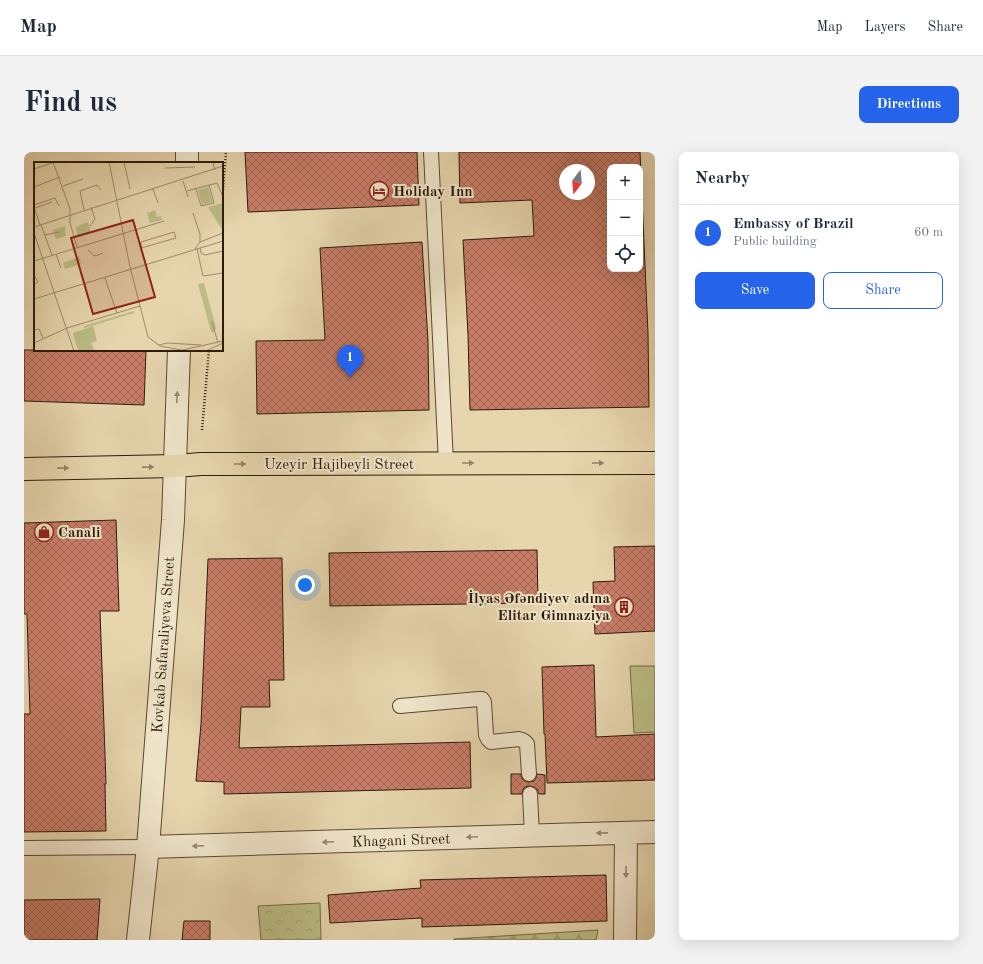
<!DOCTYPE html>
<meta charset="utf-8">
<style>
body{margin:0;font-family:"Old Standard TT",serif;background:#f2f2f3;color:#1f2937}
.controls{position:absolute;right:12px;top:12px;display:grid;overflow:hidden;border-radius:8px;box-shadow:0 4px 16px #0002}
.controls button{width:36px;height:36px;display:grid;place-items:center;padding:0;border:0;border-bottom:1px solid #e0e1e3;background:#fff;color:#1f2937;font:20px sans-serif}
.compass{position:absolute;left:535px;top:12px;width:36px;height:36px;border-radius:50%;background:#fff;box-shadow:0 4px 16px #0002;rotate:196deg}
.you{position:absolute;left:281px;top:433px;width:14px;height:14px;margin:-10px;border:3px solid #fff;border-radius:50%;background:#1a73e8;box-shadow:0 0 0 6px #1a73e833}
.badge{display:grid;place-items:center;width:26px;height:26px;border-radius:50%;background:#2563eb;color:#fff;font-size:13px;font-weight:700}
.pin{position:absolute;translate:-50% -33px;filter:drop-shadow(0 1px 2px #0008)}
.pin::after{content:'';position:absolute;top:21px;width:14px;height:12px;background:inherit;clip-path:polygon(0 0,100% 0,50% 100%)}
.list{margin:0;padding:0;list-style:none}
h2{display:flex;justify-content:space-between;align-items:center;height:52px;margin:0;padding:0 16px;font-size:17px}
h2 small{font-size:13px;font-weight:400;color:#747a83}
.list li{display:grid;grid-template-columns:26px 1fr auto;gap:12px;align-items:center;box-sizing:border-box;height:56px;padding:0 16px;border-top:1px solid #e0e1e3}
.list b{display:block;font-size:15px;white-space:nowrap}
.list p{margin:0;font-size:13px;white-space:nowrap;color:#747a83}
.list em{font-size:13px;font-style:normal;color:#747a83}
.actions{display:flex;gap:8px;padding:12px 16px}
.actions a{flex:1;padding:9px 0;border:1px solid #2563eb;border-radius:8px;text-align:center;font-size:14px;color:#2563eb}
.actions .main{background:#2563eb;color:#fff}
.icon{flex:none;width:22px;height:22px;fill:none;stroke:currentColor;stroke-width:2;stroke-linecap:round;stroke-linejoin:round}
.map{position:relative;flex:none;width:631px;height:788px;overflow:hidden;border-radius:8px}
header{display:flex;align-items:center;gap:24px;box-sizing:border-box;height:56px;padding:0 20px;background:#fff;border-bottom:1px solid #e0e1e3}
header strong{font-size:19px}
nav{display:flex;gap:22px;margin-inline-start:auto;font-size:14px}
.intro{display:flex;align-items:center;justify-content:space-between;box-sizing:border-box;height:96px;padding:0 24px}
h1{margin:0;font-size:28px}
.button{padding:10px 18px;border-radius:8px;background:#2563eb;color:#fff;font-size:14px;font-weight:700}
main{display:flex;gap:24px;padding:0 24px}
aside{flex:1;background:#fff;border-radius:8px;box-shadow:0 4px 16px #0002}
.map>svg:first-child{display:block}
.forest{fill:url(#forest-firs);stroke:#746b46}
.park{fill:url(#park-crowns);stroke:#746b46}
.pitch{fill:#bbbc85;stroke:#746b46}
.building{fill:url(#building-cross-hatch);stroke:#2d1a08;fill-rule:evenodd}
.lines{fill:none;stroke-linecap:round;stroke-linejoin:round}
.service-casing{stroke:#5b4931;stroke-width:16}
.minor-casing{stroke:#5b4931;stroke-width:24}
.tertiary-casing{stroke:#5b4931;stroke-width:24}
.trunk-casing{stroke:#2d1a08;stroke-width:24}
.path{stroke:#2d1a08;stroke-width:2.5;stroke-dasharray:1 2;stroke-linecap:butt}
.service{stroke:#efe4ca;stroke-width:14}
.minor{stroke:#efe4ca;stroke-width:22}
.tertiary{stroke:#efe4ca;stroke-width:22}
.trunk{stroke:#e6d5ad;stroke-width:22}
.oneway{fill:#988973}
.oneway2{fill:#938163}
.labels{text-anchor:middle;stroke-width:4;stroke-linejoin:round;paint-order:stroke}
.poi-label{font-size:15px;font-weight:bold;fill:#2d1a08;stroke:#efe4ca;text-anchor:start}
.street-label{font-size:15px;fill:#2d1a08;stroke:#efe4ca}
.inset-road{fill:none;stroke:#9c8a6b;stroke-width:1}
.view{fill:#8f2418;fill-opacity:0.15;stroke:#8f2418;stroke-width:2}
.inset-edge{fill:none;stroke:#2d1a08;stroke-width:2}
</style>
<header>
<strong>Map</strong>
<nav><a>Map</a><a>Layers</a><a>Share</a></nav>
</header>
<div class="intro"><h1>Find us</h1><a class="button">Directions</a></div>
<main>
<div class="map">
<svg width="631" height="788" viewBox="0 0 631 788">
<defs>
<pattern id="forest-firs" width="22" height="20" patternUnits="userSpaceOnUse"><rect width="22" height="20" fill="#bbbc85"/><path d="M5 1l3.5 6h-7zM16 11l3.5 6h-7z" fill="#a1a171"/></pattern>
<pattern id="park-crowns" width="20" height="18" patternUnits="userSpaceOnUse"><rect width="20" height="18" fill="#bbbc85"/><path d="M2 6a3 3 0 1 1 6 0M12 15a3 3 0 1 1 6 0" fill="none" stroke="#a1a171"/></pattern>
<pattern id="building-cross-hatch" width="8" height="8" patternUnits="userSpaceOnUse"><rect width="8" height="8" fill="#c97d69"/><path d="M0 0l8 8M0 8l8-8" fill="none" stroke="#a46654"/></pattern>
</defs>
<rect width="100%" height="100%" fill="#e6d5ad"/>
<filter id="stains"><feTurbulence type="fractalNoise" baseFrequency=".005" numOctaves="4"/><feColorMatrix values="0 0 0 0 .2 0 0 0 0 .09 0 0 0 0 .02 0 0 0 .5 -.17"/></filter>
<radialGradient id="worn" r=".72"><stop offset=".6" stop-color="#630" stop-opacity="0"/><stop offset="1" stop-color="#630" stop-opacity=".3"/></radialGradient>
<path class="forest" d="M 574,778 L 572,788 L 430,788 L 430,787 Z"/>
<path class="park" d="M 296,751 L 297,788 L 237,788 L 234,754 Z"/>
<path class="pitch" d="M 606,514 L 631,514 L 631,580 L 610,581 Z"/>
<path class="building" d="M 221,0 L 393,0 L 395,53 L 224,60 Z
M 435,0 L 616,0 L 624,181 L 625,255 L 446,258 L 444,183 L 439,88 L 510,84 L 508,48 L 436,51 ZM 586,15 L 616,15 L 616,117 L 586,117 ZM 541,18 L 565,18 L 565,42 L 541,42 Z
M 398,90 L 404,189 L 405,258 L 233,262 L 232,189 L 301,188 L 296,96 Z
M 0,198 L 122,198 L 120,253 L 0,249 Z
M 92,368 L 95,459 L 76,459 L 82,632 L 81,632 L 82,679 L 0,680 L 0,562 L 6,562 L 3,462 L 0,462 L 0,371 Z
M 631,394 L 631,479 L 571,482 L 569,430 L 591,429 L 590,395 Z
M 513,398 L 514,451 L 306,454 L 305,401 Z
M 258,406 L 260,528 L 245,528 L 246,555 L 217,555 L 215,596 L 446,590 L 447,636 L 200,642 L 200,630 L 172,629 L 177,572 L 184,407 Z
M 570,513 L 572,585 L 631,582 L 631,628 L 523,631 L 521,582 L 520,582 L 518,515 Z
M 487,622 L 497,622 L 498,627 L 501,629 L 505,630 L 510,629 L 512,626 L 513,622 L 521,623 L 521,642 L 515,642 L 513,637 L 510,635 L 506,634 L 501,635 L 499,638 L 498,642 L 487,642 Z
M 582,723 L 583,769 L 398,775 L 398,766 L 306,771 L 304,743 L 397,736 L 396,728 Z
M 76,747 L 73,788 L 0,788 L 0,748 Z
M 160,769 L 186,769 L 186,788 L 158,788 Z"/>
<g class="lines">
<defs>
<path id="service" d="M 407,0 L 422,311
M 376,554 L 455,547 L 458,547 L 460,550 L 462,583 L 464,587 L 467,590 L 495,587 L 500,589 L 503,592 L 505,622
M 506,642 L 508,683
M 0,696 L 124,695"/>
<path id="minor" d="M 124,695 L 631,680
M 601,788 L 602,681"/>
<path id="tertiary" d="M 163,11 L 163,0
M 114,788 L 124,695 L 149,368 L 155,198"/>
<path id="trunk" d="M 0,317 L 151,314 L 177,312 L 631,311"/>
</defs>
<use href="#service" class="service-casing"/>
<use href="#minor" class="minor-casing"/>
<use href="#tertiary" class="tertiary-casing"/>
<use href="#trunk" class="trunk-casing"/>
<path class="path" d="M 198,50 L 202,0
M 178,278 L 185,198"/>
<use href="#service" class="service"/>
<use href="#minor" class="minor"/>
<use href="#tertiary" class="tertiary"/>
<use href="#trunk" class="trunk"/>
</g>
<defs><path id="oneway-solid" d="M-6-.8H1V-3.2L6.5 0L1 3.2V.8H-6Z"/></defs>
<g class="oneway">
<use href="#oneway-solid" transform="translate(153 245) rotate(-88)"/>
<use href="#oneway-solid" transform="translate(578 681) rotate(179)"/>
<use href="#oneway-solid" transform="translate(448 685) rotate(178)"/>
<use href="#oneway-solid" transform="translate(304 690) rotate(178)"/>
<use href="#oneway-solid" transform="translate(174 694) rotate(178)"/>
<use href="#oneway-solid" transform="translate(602 720) rotate(90)"/>
</g>
<g class="oneway2">
<use href="#oneway-solid" transform="translate(444 311)"/>
<use href="#oneway-solid" transform="translate(574 311)"/>
<use href="#oneway-solid" transform="translate(216 312)"/>
<use href="#oneway-solid" transform="translate(124 315) rotate(-1)"/>
<use href="#oneway-solid" transform="translate(39 316) rotate(-1)"/>
</g>
<defs>
<symbol id="hotel-ring" viewBox="-11 -11 22 22"><circle r="9.5" fill="#efe4ca" stroke="#8f2418" stroke-width="1.5"/><path d="M-6-4.5h1.5V1H6V5H4.5V3h-9V5H-6ZM-4 0a1.8 1.8 0 1 1 3.6 0ZM.5 0V-2.5h3Q6-2.5 6 0Z" fill="#8f2418"/></symbol>
<symbol id="shop-ring" viewBox="-11 -11 22 22"><circle r="9.5" fill="#efe4ca" stroke="#8f2418" stroke-width="1.5"/><path d="M-5-2.5h2.3a2.7 3.5 0 0 1 5.4 0H5L5.5 6h-11ZM-1.5-2.5h3a1.5 2.3 0 0 0-3 0Z" fill="#8f2418"/></symbol>
<symbol id="building-ring" viewBox="-11 -11 22 22"><circle r="9.5" fill="#efe4ca" stroke="#8f2418" stroke-width="1.5"/><path d="M-4-6H4V6H1V3H-1V6H-4ZM-2.5-4.3h1.7v1.8h-1.7ZM.8-4.3h1.7v1.8H.8ZM-2.5-1h1.7V.8h-1.7ZM.8-1h1.7V.8H.8Z" fill="#8f2418"/></symbol>
</defs>
<g fill-rule="evenodd">
<use href="#hotel-ring" x="344" y="28" width="22" height="22"/>
<use href="#shop-ring" x="9" y="369" width="22" height="22"/>
<use href="#building-ring" x="589" y="444" width="22" height="22"/>
</g>
<g class="labels">
<g class="poi-label">
<text x="369" y="44">Holiday Inn</text>
<text x="34" y="385">Canali</text>
<text x="586" y="451" text-anchor="end">İlyas Əfəndiyev adına<tspan x="586" dy="17">Elitar Gimnaziya</tspan></text>
</g>
<g class="street-label">
<text x="315" y="317">Uzeyir Hajibeyli Street</text>
<text transform="translate(139 493) rotate(-86)" y="5">Kovkab Safaraliyeva Street</text>
<text transform="translate(377 688) rotate(-2)" y="5">Khagani Street</text>
</g>
</g>
<g transform="translate(10 10)">
<rect width="189" height="189" fill="#e6d5ad"/>
<path d="M 174,25 L 179,40 L 168,43 L 164,28 ZM 54,60 L 57,70 L 43,75 L 42,65 ZM 31,64 L 32,74 L 22,77 L 19,68 ZM 100,149 L 100,151 L 50,166 L 50,164 Z" fill="#bbbc85"/>
<path d="M 189,41 L 189,69 L 174,45 ZM 121,48 L 123,55 L 127,54 L 128,58 L 116,61 L 113,51 ZM 170,121 L 182,166 L 180,170 L 177,170 L 164,122 ZM 59,164 L 63,179 L 57,181 L 61,189 L 44,189 L 39,171 Z" fill="#bbbc85"/>
<path d="M 45,95 L 47,102 L 31,107 L 29,101 Z" fill="#bbbc85"/>
<path class="inset-road" d="M 19,0 L 36,47 L 36,61 L 43,85M 75,0 L 96,105 L 114,175 L 126,184 L 147,188M 90,0 L 96,27M 131,6 L 161,5M 0,7 L 21,0M 181,8 L 179,1 L 186,0M 149,19 L 154,35M 29,24 L 49,17M 0,25 L 26,15M 119,27 L 124,41M 162,27 L 167,44 L 180,41 L 175,23M 153,29 L 183,21 L 189,35M 0,43 L 21,36 L 25,44M 0,45 L 6,63M 1,46 L 18,40M 50,48 L 46,29 L 63,23 L 67,28M 159,51 L 166,72 L 166,80 L 161,87M 7,63 L 18,93M 56,64 L 61,57 L 57,45M 0,65 L 189,4M 140,70 L 142,76 L 107,86 L 107,80 ZM 0,71 L 40,189M 11,73 L 25,70M 166,80 L 189,71M 166,86 L 167,91 L 171,93 L 189,89M 163,87 L 169,114 L 189,111M 54,88 L 61,94 L 69,91M 22,92 L 27,106M 0,99 L 130,59M 0,113 L 4,120 L 0,123M 71,116 L 83,151M 0,137 L 189,79M 178,160 L 184,181M 0,168 L 5,167 L 9,176M 0,181 L 33,166 L 106,144M 125,183 L 133,181 L 167,183M 144,189 L 189,179M 172,189 L 189,181"/>
<path class="view" d="M 99,58 L 121,135 L 59,152 L 37,76 Z"/>
<rect width="189" height="189" class="inset-edge"/>
</g>
<rect width="100%" height="100%" filter="url(#stains)"/>
<rect width="100%" height="100%" fill="url(#worn)"/>
</svg>
<div class="controls">
<button>+</button>
<button>−</button>
<button><svg class="icon" aria-label="locate" viewBox="0 0 24 24"><circle cx="12" cy="12" r="6"/><path d="M12 2v4M12 18v4M2 12h4M18 12h4"/></svg></button>
</div>
<svg class="compass" viewBox="-18 -18 36 36"><path d="M0-13l5 13h-10z" fill="#e53935"/><path d="M0 13l5-13h-10z" fill="#747a83"/></svg>
<div class="you"></div>
<div class="pin badge" style="left:326px;top:226px">1</div>
</div>
<aside>
<h2>Nearby<small></small></h2>
<ul class="list">
<li><span class="badge">1</span><div><b>Embassy of Brazil</b><p>Public building</p></div><em>60 m</em></li>
</ul>
<div class="actions"><a class="main">Save</a><a>Share</a></div>
</aside>
</main>
